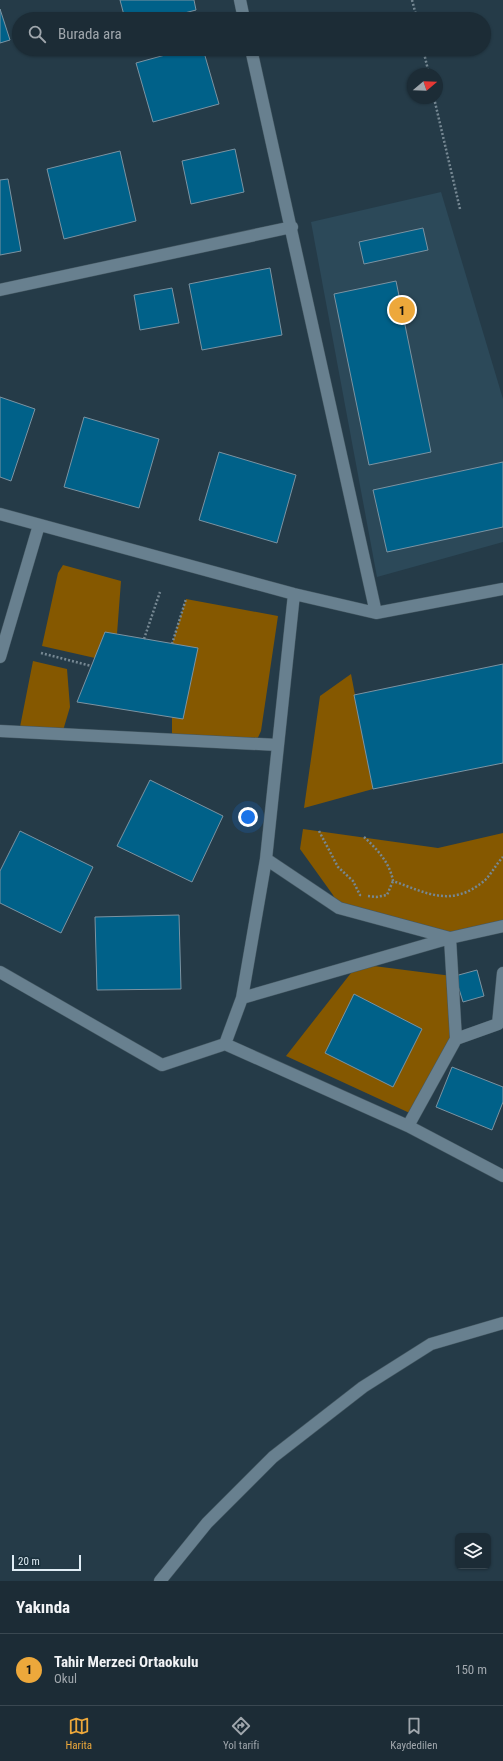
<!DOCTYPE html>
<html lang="tr">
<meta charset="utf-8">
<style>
body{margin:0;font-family:"Roboto Condensed",sans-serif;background:#25343e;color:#f1f3f6}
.controls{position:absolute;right:12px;bottom:12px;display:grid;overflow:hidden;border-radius:6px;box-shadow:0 1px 3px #0004}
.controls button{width:36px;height:36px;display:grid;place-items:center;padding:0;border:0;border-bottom:1px solid #3a4851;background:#1c2c36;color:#f1f3f6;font:20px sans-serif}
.compass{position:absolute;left:407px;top:68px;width:36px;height:36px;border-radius:50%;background:#1c2c36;box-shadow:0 1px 3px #0004;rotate:71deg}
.scale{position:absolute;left:12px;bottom:10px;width:69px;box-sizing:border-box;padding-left:4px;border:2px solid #e0edf5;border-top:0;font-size:11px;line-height:14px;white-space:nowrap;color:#e0edf5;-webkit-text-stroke:3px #1b313d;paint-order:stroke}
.you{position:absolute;left:248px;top:817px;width:14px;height:14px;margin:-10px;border:3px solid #fff;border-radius:50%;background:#1a73e8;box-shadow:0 0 0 6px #1a73e833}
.badge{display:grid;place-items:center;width:26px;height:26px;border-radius:50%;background:#eda83b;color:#111;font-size:13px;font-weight:700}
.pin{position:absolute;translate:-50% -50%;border:2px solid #fff;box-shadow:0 1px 4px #0006}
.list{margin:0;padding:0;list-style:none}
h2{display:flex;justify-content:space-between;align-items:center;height:52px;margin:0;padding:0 16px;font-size:17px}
h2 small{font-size:13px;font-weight:400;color:#a0a7ad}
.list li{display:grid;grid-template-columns:26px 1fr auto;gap:12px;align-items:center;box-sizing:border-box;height:72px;padding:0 16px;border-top:1px solid #3a4851}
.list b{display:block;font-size:15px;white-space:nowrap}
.list p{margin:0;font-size:13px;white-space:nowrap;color:#a0a7ad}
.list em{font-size:13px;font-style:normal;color:#a0a7ad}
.icon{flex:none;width:22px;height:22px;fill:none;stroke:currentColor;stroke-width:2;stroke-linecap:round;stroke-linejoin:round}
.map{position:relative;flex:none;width:503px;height:1581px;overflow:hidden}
.search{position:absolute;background:#1c2c36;box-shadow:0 1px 3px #0004;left:12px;right:12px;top:12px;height:44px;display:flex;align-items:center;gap:10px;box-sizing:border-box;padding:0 14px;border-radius:22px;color:#a0a7ad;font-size:15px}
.sheet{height:124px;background:#1c2c36}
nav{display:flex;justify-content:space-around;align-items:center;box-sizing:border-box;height:56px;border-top:1px solid #3a4851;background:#1c2c36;font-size:11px;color:#a0a7ad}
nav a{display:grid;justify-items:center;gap:2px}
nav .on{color:#eda83b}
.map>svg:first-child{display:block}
.built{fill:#2c4959}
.green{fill:#855800}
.building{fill:#006189;stroke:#7b93a2}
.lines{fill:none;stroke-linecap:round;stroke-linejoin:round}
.minor-casing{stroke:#445762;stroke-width:13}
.path{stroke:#768893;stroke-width:2.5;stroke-dasharray:2 2;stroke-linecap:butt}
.minor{stroke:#68808f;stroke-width:12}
</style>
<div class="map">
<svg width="503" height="1581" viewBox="0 0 503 1581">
<rect width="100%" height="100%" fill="#253b48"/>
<path class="built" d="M 441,192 L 503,399 L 503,542 L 377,577 L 311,222 Z"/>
<path class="green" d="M 63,565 L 121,581 L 117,634 L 105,632 L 95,658 L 42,646 L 58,573 Z
M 186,599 L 278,616 L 261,731 L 255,744 L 172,740 L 172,644 Z
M 33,661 L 67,669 L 70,707 L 62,734 L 19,732 Z
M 351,674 L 373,789 L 304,808 L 320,696 Z
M 303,829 L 438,848 L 503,833 L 503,926 L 450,938 L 339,908 L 333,895 L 300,849 Z
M 358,964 L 452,976 L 456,1039 L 414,1115 L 286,1056 Z"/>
<path class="building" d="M 120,0 L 194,0 L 196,10 L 161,19 L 125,19 Z
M 0,9 L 10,40 L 0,43 Z
M 187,49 L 203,49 L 219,104 L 153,122 L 136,63 Z
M 235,149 L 244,192 L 191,204 L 182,161 Z
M 120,151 L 136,221 L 64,239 L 47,169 Z
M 8,179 L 21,251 L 0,255 L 0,180 Z
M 423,228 L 428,250 L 364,264 L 359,242 Z
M 270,268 L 282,335 L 202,350 L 189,284 Z
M 396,281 L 431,452 L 369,465 L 334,294 Z
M 172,288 L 179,323 L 140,330 L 134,295 Z
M 0,397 L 35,409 L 11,481 L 0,477 Z
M 84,417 L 159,439 L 139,508 L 64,487 Z
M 219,452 L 296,475 L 277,543 L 199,520 Z
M 503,462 L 503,527 L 387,552 L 373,490 Z
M 105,632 L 198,648 L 183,719 L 77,702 Z
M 503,664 L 503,763 L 373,789 L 354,695 Z
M 150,780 L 223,816 L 192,882 L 117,846 Z
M 20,831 L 93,867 L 61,933 L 0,903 L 0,871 Z
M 179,915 L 181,989 L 97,990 L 95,917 Z
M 477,970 L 484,996 L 463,1002 L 455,976 Z
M 354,994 L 422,1029 L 393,1087 L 325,1053 Z
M 452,1067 L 503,1087 L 503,1102 L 492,1130 L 436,1107 Z"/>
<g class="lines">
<defs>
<path id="minor" d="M 240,0 L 244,19
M 251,49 L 376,613
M 0,290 L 292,227
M 0,514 L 294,594 L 376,613 L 503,589
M 0,657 L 39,525
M 0,731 L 278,745
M 266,859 L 294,594
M 0,972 L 162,1065 L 225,1044 L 408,1126 L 503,1176
M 242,998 L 450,938 L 503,926
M 456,1039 L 498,1024 L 503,973
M 225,1044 L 242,998 L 266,859 L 339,908 L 450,938
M 408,1126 L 456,1039 L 450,938
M 160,1581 L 207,1523 L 273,1457 L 363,1387 L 431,1344 L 503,1323"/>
</defs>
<use href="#minor" class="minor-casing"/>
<path class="path" d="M 412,0 L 417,19
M 423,49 L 429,74
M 434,98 L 460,209
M 144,639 L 160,592
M 172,644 L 186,599
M 41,653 L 91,666
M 319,831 L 338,867 L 353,881 L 360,895 L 362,895
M 364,837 C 377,849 390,863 393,881 C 427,893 451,908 484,881 C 491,875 496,864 503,857
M 368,896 L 376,897 L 387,895 L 393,881"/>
<use href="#minor" class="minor"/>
</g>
</svg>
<div class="controls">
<button><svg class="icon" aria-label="layers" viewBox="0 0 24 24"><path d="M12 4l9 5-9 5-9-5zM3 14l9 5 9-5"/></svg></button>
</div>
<svg class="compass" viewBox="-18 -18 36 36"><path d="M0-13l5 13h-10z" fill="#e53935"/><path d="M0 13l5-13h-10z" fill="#a0a7ad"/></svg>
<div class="scale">20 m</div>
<div class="you"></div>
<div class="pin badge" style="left:402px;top:310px">1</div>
<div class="search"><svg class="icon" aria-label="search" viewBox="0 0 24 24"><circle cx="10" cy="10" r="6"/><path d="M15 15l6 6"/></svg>Burada ara</div>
</div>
<section class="sheet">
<h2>Yakında<small></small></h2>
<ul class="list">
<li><span class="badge">1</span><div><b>Tahir Merzeci Ortaokulu</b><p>Okul</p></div><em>150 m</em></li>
</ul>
</section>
<nav>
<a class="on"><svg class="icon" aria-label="map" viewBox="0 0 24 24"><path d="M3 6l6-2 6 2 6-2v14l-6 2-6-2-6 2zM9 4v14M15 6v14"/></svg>Harita</a>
<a><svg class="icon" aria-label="directions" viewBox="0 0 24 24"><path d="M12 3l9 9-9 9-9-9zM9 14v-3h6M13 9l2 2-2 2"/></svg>Yol tarifi</a>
<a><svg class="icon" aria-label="saved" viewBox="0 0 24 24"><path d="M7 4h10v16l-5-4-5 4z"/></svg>Kaydedilen</a>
</nav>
